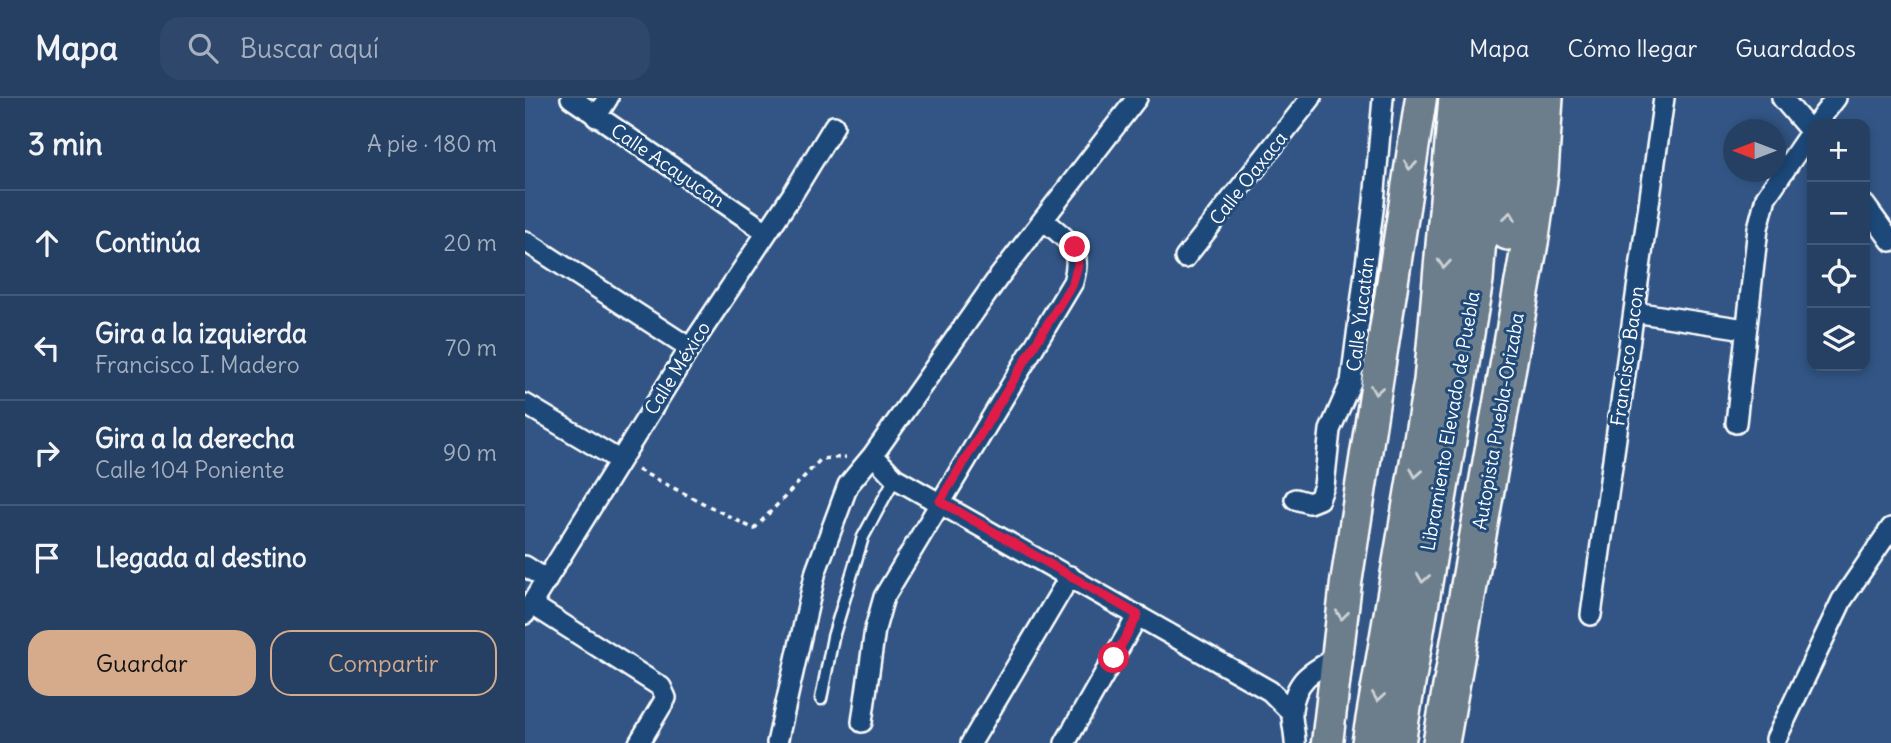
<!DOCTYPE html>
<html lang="es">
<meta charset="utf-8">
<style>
body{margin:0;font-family:Delius,sans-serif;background:#2e476a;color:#f1f3f6}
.controls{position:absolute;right:21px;top:21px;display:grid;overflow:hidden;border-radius:14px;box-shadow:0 4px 10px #0003}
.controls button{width:63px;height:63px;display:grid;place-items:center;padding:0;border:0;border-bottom:2px solid #425978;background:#264064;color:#f1f3f6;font:35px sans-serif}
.compass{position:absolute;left:1198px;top:21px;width:63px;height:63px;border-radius:50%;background:#264064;box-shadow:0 4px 10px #0003;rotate:270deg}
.stop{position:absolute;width:21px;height:21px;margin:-16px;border:5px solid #e11d48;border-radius:50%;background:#fff}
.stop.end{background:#e11d48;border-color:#fff;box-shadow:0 2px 7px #0008}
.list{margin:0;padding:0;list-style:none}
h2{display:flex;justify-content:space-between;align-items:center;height:91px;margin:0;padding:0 28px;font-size:30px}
h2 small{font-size:23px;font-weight:400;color:#a4afbf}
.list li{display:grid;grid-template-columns:46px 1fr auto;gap:21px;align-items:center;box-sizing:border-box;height:105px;padding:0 28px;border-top:2px solid #425978}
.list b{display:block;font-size:26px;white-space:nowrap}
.list p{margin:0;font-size:23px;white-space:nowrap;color:#a4afbf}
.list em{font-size:23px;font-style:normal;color:#a4afbf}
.actions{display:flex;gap:14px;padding:21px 28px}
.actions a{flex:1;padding:16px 0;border:2px solid #d6ab8b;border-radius:21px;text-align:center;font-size:24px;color:#d6ab8b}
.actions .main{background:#d6ab8b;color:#111}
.icon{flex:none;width:38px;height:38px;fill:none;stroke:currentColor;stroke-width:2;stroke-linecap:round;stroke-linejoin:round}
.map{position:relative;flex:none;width:1366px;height:645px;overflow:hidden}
header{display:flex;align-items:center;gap:42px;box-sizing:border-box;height:98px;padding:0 35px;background:#264064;border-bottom:2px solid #425978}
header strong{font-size:33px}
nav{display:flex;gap:38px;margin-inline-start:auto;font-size:24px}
.search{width:490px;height:63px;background:#2e476a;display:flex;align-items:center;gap:18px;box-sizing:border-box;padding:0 24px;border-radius:21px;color:#a4afbf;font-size:26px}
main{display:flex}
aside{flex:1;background:#264064}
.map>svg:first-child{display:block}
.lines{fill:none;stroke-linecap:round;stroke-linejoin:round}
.service-casing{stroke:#fff;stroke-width:15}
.minor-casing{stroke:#fff;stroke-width:24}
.primary-casing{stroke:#fff;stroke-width:35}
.motorway-casing{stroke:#fff;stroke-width:40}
.path{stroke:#fff;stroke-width:3.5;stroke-dasharray:5 5;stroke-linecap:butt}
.service{stroke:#1f4a7a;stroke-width:10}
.minor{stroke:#1f4a7a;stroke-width:19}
.primary{stroke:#6c7d8b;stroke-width:30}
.motorway{stroke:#6c7d8b;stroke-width:35}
.oneway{stroke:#ccd2d6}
.route{stroke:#e11d48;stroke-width:9}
.labels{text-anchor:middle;stroke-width:6;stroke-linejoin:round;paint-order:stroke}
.street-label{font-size:19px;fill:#fff;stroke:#1f4a7a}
</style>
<header>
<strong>Mapa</strong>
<div class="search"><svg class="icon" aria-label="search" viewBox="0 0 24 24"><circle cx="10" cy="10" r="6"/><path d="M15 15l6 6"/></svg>Buscar aquí</div>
<nav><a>Mapa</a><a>Cómo llegar</a><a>Guardados</a></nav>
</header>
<main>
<aside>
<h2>3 min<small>A pie · 180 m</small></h2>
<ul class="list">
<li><svg class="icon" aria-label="ahead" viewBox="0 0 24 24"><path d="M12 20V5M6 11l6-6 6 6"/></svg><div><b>Continúa</b></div><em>20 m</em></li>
<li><svg class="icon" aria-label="left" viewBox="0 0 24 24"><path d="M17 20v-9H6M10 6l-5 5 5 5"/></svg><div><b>Gira a la izquierda</b><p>Francisco I. Madero</p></div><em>70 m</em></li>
<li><svg class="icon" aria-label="right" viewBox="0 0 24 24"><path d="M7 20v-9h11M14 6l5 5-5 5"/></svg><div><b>Gira a la derecha</b><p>Calle 104 Poniente</p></div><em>90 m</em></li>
<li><svg class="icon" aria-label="arrive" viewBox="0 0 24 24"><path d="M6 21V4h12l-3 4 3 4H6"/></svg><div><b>Llegada al destino</b></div></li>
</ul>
<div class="actions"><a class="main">Guardar</a><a>Compartir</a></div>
</aside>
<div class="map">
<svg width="1366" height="645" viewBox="0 0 1366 645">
<rect width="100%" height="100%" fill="#325585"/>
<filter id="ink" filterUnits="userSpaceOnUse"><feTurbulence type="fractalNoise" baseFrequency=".0143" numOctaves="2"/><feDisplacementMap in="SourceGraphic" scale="14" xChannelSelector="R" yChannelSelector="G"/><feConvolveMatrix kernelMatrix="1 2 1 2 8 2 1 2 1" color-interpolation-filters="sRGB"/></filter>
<g filter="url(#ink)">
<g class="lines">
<defs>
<path id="service" d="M 296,601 L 308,539 L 338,439 L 370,380"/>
<path id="minor" d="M 46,0 L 240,133
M 1257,0 L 1287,35
M 71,19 L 83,0
M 1291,26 L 1311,0
M 1340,107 L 1366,143
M 0,143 L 165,250
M 660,160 L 786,0
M 1109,214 L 1220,231
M 0,306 L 94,362
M 1211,325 L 1233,130 L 1241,99 L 1287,32
M 348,357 L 370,380 L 745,593 L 766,614
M 770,401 L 784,405 L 794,401 L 799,388 L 805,332 L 826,284 L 849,104 L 858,0
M 0,468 L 22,482
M 6,506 L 136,589 L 141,600 L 114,645
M 0,516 L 165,250 L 267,97 L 309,28
M 1066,517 L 1139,0
M 337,624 L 350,531 L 359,499 L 548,184 C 558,149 544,144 520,123
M 1251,641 L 1317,502 L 1366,430
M 252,645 L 291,473 L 323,387 L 348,357 L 473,180 L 612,0
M 446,645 L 545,478
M 540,645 L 613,517
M 770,645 C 770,634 766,622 767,612 C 770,582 787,573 811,560"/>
<path id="primary" d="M 802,645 L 821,485 L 896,0"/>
<path id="motorway" d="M 983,134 L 992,56 L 994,0
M 845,645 L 907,283 L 932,0
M 872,645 L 950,182 L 963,0
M 916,645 L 1006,139 L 1015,75 L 1020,0"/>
</defs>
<use href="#service" class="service-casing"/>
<use href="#minor" class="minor-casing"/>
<use href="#primary" class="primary-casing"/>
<use href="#motorway" class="motorway-casing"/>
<path class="path" d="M 113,372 L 229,431 L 296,361 L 321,359"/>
<use href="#service" class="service"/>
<use href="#minor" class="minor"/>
<use href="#primary" class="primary"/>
<use href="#motorway" class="motorway"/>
</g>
<defs><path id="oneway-chevron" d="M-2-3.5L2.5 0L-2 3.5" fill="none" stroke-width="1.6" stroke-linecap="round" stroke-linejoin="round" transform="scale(1.75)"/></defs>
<g class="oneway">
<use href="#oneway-chevron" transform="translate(885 67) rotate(99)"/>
<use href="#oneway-chevron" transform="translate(985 118) rotate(-83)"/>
<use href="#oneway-chevron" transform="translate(919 166) rotate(95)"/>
<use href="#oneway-chevron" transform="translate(851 292) rotate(99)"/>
<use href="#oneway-chevron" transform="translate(891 375) rotate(100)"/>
<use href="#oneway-chevron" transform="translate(898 480) rotate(99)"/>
<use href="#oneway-chevron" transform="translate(817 517) rotate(97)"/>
<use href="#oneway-chevron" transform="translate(853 599) rotate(99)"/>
</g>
</g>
<g class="lines" filter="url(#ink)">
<path class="route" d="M 550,149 L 553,167 L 548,184 L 415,403 L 613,517 L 589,560"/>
</g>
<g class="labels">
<g class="street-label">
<text transform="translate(143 67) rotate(34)" y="7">Calle Acayucan</text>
<text transform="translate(723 80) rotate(-52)" y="7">Calle Oaxaca</text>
<text transform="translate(835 216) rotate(-83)" y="7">Calle Yucatán</text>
<text transform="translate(1102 258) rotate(-82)" y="7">Francisco Bacon</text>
<text transform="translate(152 270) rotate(-58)" y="7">Calle México</text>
<text transform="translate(925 323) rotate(-80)" y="7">Libramiento Elevado de Puebla</text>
<text transform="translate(973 323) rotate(-80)" y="7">Autopista Puebla-Orizaba</text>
</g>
</g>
</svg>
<div class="controls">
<button>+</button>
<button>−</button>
<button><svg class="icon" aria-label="locate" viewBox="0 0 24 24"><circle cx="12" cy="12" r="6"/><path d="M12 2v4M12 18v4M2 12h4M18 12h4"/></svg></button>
<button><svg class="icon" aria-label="layers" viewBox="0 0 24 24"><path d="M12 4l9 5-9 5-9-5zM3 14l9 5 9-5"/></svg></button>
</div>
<svg class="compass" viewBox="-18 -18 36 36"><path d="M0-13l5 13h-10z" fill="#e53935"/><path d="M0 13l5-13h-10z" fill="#a4afbf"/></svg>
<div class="stop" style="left:589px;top:560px"></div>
<div class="stop end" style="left:550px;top:149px"></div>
</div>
</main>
